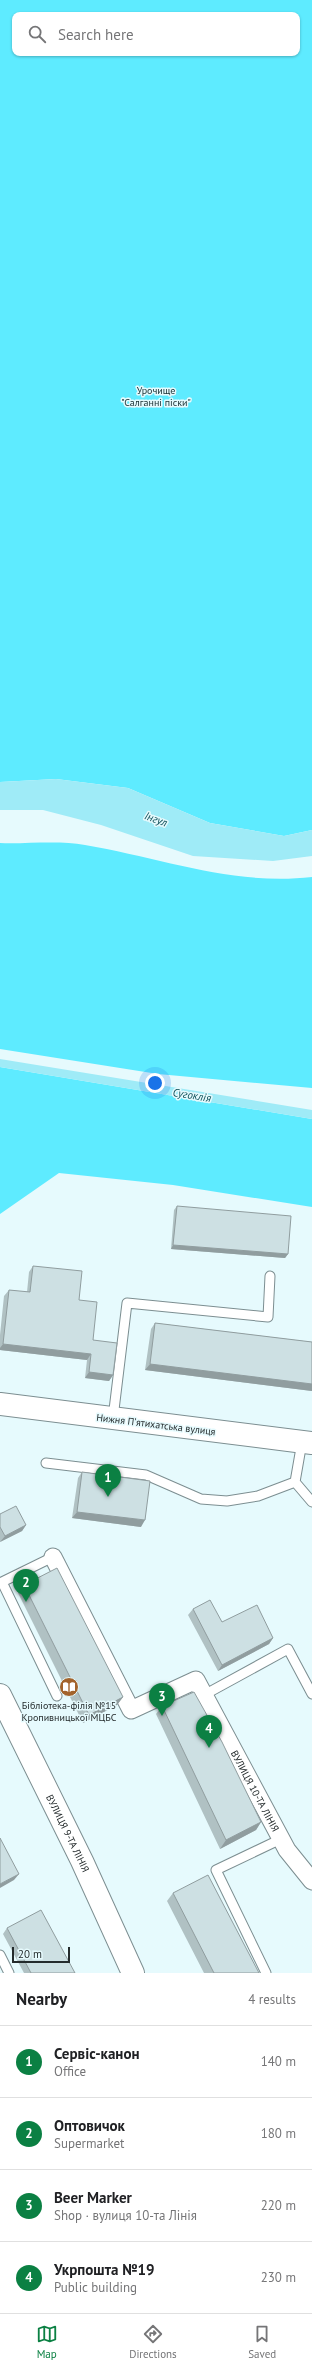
<!DOCTYPE html>
<meta charset="utf-8">
<style>
body{margin:0;font-family:"PT Sans",sans-serif;background:#f6f6f6;color:#202124}
.scale{position:absolute;left:12px;bottom:10px;width:58px;box-sizing:border-box;padding-left:4px;border:2px solid #242b2c;border-top:0;font-size:11px;line-height:14px;white-space:nowrap;color:#242b2c;-webkit-text-stroke:3px #e6fafd;paint-order:stroke}
.you{position:absolute;left:155px;top:1083px;width:14px;height:14px;margin:-10px;border:3px solid #fff;border-radius:50%;background:#1a73e8;box-shadow:0 0 0 6px #1a73e833}
.badge{display:grid;place-items:center;width:26px;height:26px;border-radius:50%;background:#0b8043;color:#fff;font-size:13px;font-weight:700}
.pin{position:absolute;translate:-50% -33px;filter:drop-shadow(0 1px 2px #0008)}
.pin::after{content:'';position:absolute;top:21px;width:14px;height:12px;background:inherit;clip-path:polygon(0 0,100% 0,50% 100%)}
.list{margin:0;padding:0;list-style:none}
h2{display:flex;justify-content:space-between;align-items:center;height:52px;margin:0;padding:0 16px;font-size:17px}
h2 small{font-size:13px;font-weight:400;color:#757577}
.list li{display:grid;grid-template-columns:26px 1fr auto;gap:12px;align-items:center;box-sizing:border-box;height:72px;padding:0 16px;border-top:1px solid #e0e0e0}
.list b{display:block;font-size:15px;white-space:nowrap}
.list p{margin:0;font-size:13px;white-space:nowrap;color:#757577}
.list em{font-size:13px;font-style:normal;color:#757577}
.icon{flex:none;width:22px;height:22px;fill:none;stroke:currentColor;stroke-width:2;stroke-linecap:round;stroke-linejoin:round}
.map{position:relative;flex:none;width:312px;height:1973px;overflow:hidden}
.search{position:absolute;background:#fff;box-shadow:0 1px 3px #0004;left:12px;right:12px;top:12px;height:44px;display:flex;align-items:center;gap:10px;box-sizing:border-box;padding:0 14px;border-radius:8px;color:#757577;font-size:15px}
.sheet{height:340px;background:#fff}
nav{display:flex;justify-content:space-around;align-items:center;box-sizing:border-box;height:56px;border-top:1px solid #e0e0e0;background:#fff;font-size:11px;color:#757577}
nav a{display:grid;justify-items:center;gap:2px}
nav .on{color:#0b8043}
.map>svg:first-child{display:block}
.green{fill:#5eebff;fill-rule:evenodd}
.water{fill:#9febf7}
.lines{fill:none;stroke-linecap:round;stroke-linejoin:round}
.service-casing{stroke:#7c8e91;stroke-width:11}
.minor-casing{stroke:#7c8e91;stroke-width:19}
.tertiary-casing{stroke:#7c8e91;stroke-width:24}
.service{stroke:#fff;stroke-width:9}
.minor{stroke:#fff;stroke-width:17}
.tertiary{stroke:#fff;stroke-width:22}
.wall{fill:#b0c1c3}
.shaded-wall{fill:#909d9f}
.building{fill:#cde0e3;stroke:#909d9f}
.labels{text-anchor:middle;stroke-width:3;stroke-linejoin:round;paint-order:stroke}
.park-label{font-size:10px;fill:#162e32;stroke:#e6fafd}
.street-label{font-size:10px;fill:#242b2c;stroke:#e6fafd}
.poi-label{font-size:10px;fill:#242b2c;stroke:#e6fafd}
.water-label{font-size:11px;font-style:italic;fill:#13535c;stroke:#e6fafd}
</style>
<div class="map">
<svg width="312" height="1973" viewBox="0 0 312 1973">
<rect width="100%" height="100%" fill="#e6fafd"/>
<path class="green" d="M 0,0 L 312,0 L 312,830 L 284,836 L 210,823 L 128,788 L 56,779 L 0,782 ZM 15,15 L 297,15 L 297,53 L 15,53 Z
M 0,843 C 27,844 59,840 85,845 C 162,858 232,886 312,877 L 312,1088 L 158,1074 L 0,1049 Z
M 0,1067 L 312,1119 L 312,1207 L 173,1185 L 59,1173 L 0,1214 Z"/>
<path class="water" d="M 56,779 L 128,788 L 210,823 L 284,836 L 312,830 L 312,856 L 273,861 L 193,856 L 101,825 L 43,810 L 0,810 L 0,782 Z
M 0,1059 L 312,1110 L 312,1119 L 0,1067 Z"/>
<g class="lines">
<defs>
<path id="service" d="M 113,1418 L 127,1303 L 268,1317 L 270,1276
M 46,1463 L 146,1475 L 201,1499 L 227,1501 L 258,1496 L 295,1482 L 302,1442
M 295,1482 L 312,1502
M 2,1582 L 57,1696
M 0,1583 L 53,1557
M 204,1695 L 288,1649 L 312,1694
M 0,1955 L 9,1973
M 266,1973 L 216,1870 L 281,1839"/>
<g id="minor">
<path id="s1" d="M 53,1557 L 131,1710 L 196,1680 L 287,1850 L 312,1881"/>
</g>
<g id="tertiary">
<path d="M 0,1404 L 312,1443"/>
<path id="s2" d="M 0,1695 L 82,1861 L 133,1973"/>
</g>
</defs>
<use href="#service" class="service-casing"/>
<use href="#minor" class="minor-casing"/>
<use href="#tertiary" class="tertiary-casing"/>
<use href="#service" class="service"/>
<use href="#minor" class="minor"/>
<use href="#tertiary" class="tertiary"/>
</g>
<path class="wall" d="M 177,1206 L 288,1254 L 285,1258 L 171,1249 L 174,1210 Z
M 33,1266 L 79,1300 L 93,1340 L 113,1375 L 109,1381 L 85,1378 L 87,1360 L 0,1350 L 0,1335 L 4,1296 L 9,1290 L 27,1292 L 29,1272 Z
M 155,1323 L 312,1342 L 312,1391 L 145,1370 L 151,1329 Z
M 82,1472 L 141,1527 L 72,1518 L 78,1478 Z
M 0,1514 L 26,1525 L 22,1531 L 0,1542 Z
M 24,1585 L 123,1697 L 117,1705 L 83,1723 L 18,1593 Z
M 193,1609 L 222,1622 L 273,1638 L 269,1644 L 218,1671 L 188,1615 Z
M 162,1706 L 261,1822 L 256,1830 L 220,1849 L 156,1714 Z
M 173,1893 L 259,1973 L 204,1973 L 167,1901 Z
M 7,1928 L 75,1973 L 24,1973 L 3,1934 Z"/>
<path class="shaded-wall" d="M 173,1245 L 288,1254 L 285,1258 L 171,1249 Z
M 3,1344 L 91,1354 L 87,1360 L 0,1350 L 0,1348 Z
M 150,1364 L 312,1384 L 312,1391 L 145,1370 Z
M 89,1372 L 113,1375 L 109,1381 L 85,1378 Z
M 77,1512 L 145,1520 L 141,1527 L 72,1518 Z
M 26,1525 L 22,1531 L 0,1542 L 5,1536 Z
M 273,1638 L 269,1644 L 218,1671 L 222,1665 Z
M 123,1697 L 117,1705 L 83,1723 L 89,1715 Z
M 261,1822 L 256,1830 L 220,1849 L 226,1840 Z
M 19,1874 L 14,1880 L 0,1888 L 0,1884 Z"/>
<path class="building" d="M 177,1206 L 291,1216 L 288,1254 L 173,1245 Z
M 33,1266 L 82,1271 L 79,1300 L 97,1302 L 93,1340 L 117,1343 L 113,1375 L 89,1372 L 91,1354 L 3,1344 L 9,1290 L 30,1292 Z
M 155,1323 L 312,1342 L 312,1384 L 150,1364 Z
M 82,1472 L 150,1481 L 145,1520 L 77,1512 Z
M 16,1506 L 26,1525 L 5,1536 L 0,1527 L 0,1514 Z
M 57,1568 L 123,1697 L 89,1715 L 24,1585 Z
M 210,1600 L 222,1622 L 257,1605 L 273,1638 L 222,1665 L 193,1609 Z
M 194,1692 L 222,1742 L 261,1822 L 226,1840 L 162,1706 Z
M 0,1838 L 19,1874 L 0,1884 Z
M 208,1875 L 259,1973 L 214,1973 L 173,1893 Z
M 41,1910 L 75,1973 L 31,1973 L 7,1928 Z"/>
<defs>
<symbol id="library-disc" viewBox="-11 -11 22 22"><circle r="9.5" fill="#a3632c" stroke="#e6fafd"/><path d="M-6-4Q-3-5.5-.7-3.5V5Q-3 3-6 4ZM6-4Q3-5.5 .7-3.5V5Q3 3 6 4Z" fill="#fff"/></symbol>
</defs>
<g fill-rule="evenodd">
<use href="#library-disc" x="58" y="1676" width="22" height="22"/>
</g>
<g class="labels">
<g class="park-label">
<text x="156" y="394">Урочище<tspan x="156" dy="12">"Салганні піски"</tspan></text>
</g>
<g class="street-label">
<text transform="translate(156 1424) rotate(7)" y="4">Нижня Пʼятихатська вулиця</text>
<text dy="4" stroke="none"><textPath href="#s1" startOffset="369">ВУЛИЦЯ 10-ТА ЛІНІЯ</textPath></text>
<text dy="4" stroke="none"><textPath href="#s2" startOffset="154">ВУЛИЦЯ 9-ТА ЛІНІЯ</textPath></text>
</g>
<g class="poi-label">
<text x="69" y="1709">Бібліотека-філія №15<tspan x="69" dy="12">Кропивницької МЦБС</tspan></text>
</g>
<g class="water-label">
<text transform="translate(156 819) rotate(20)" y="4">Інгул</text>
<text transform="translate(192 1095) rotate(9)" y="4">Сугоклія</text>
</g>
</g>
</svg>
<div class="scale">20 m</div>
<div class="you"></div>
<div class="pin badge" style="left:108px;top:1497px">1</div>
<div class="pin badge" style="left:26px;top:1602px">2</div>
<div class="pin badge" style="left:162px;top:1716px">3</div>
<div class="pin badge" style="left:209px;top:1748px">4</div>
<div class="search"><svg class="icon" aria-label="search" viewBox="0 0 24 24"><circle cx="10" cy="10" r="6"/><path d="M15 15l6 6"/></svg>Search here</div>
</div>
<section class="sheet">
<h2>Nearby<small>4 results</small></h2>
<ul class="list">
<li><span class="badge">1</span><div><b>Сервіс-канон</b><p>Office</p></div><em>140 m</em></li>
<li><span class="badge">2</span><div><b>Оптовичок</b><p>Supermarket</p></div><em>180 m</em></li>
<li><span class="badge">3</span><div><b>Beer Marker</b><p>Shop · вулиця 10-та Лінія</p></div><em>220 m</em></li>
<li><span class="badge">4</span><div><b>Укрпошта №19</b><p>Public building</p></div><em>230 m</em></li>
</ul>
</section>
<nav>
<a class="on"><svg class="icon" aria-label="map" viewBox="0 0 24 24"><path d="M3 6l6-2 6 2 6-2v14l-6 2-6-2-6 2zM9 4v14M15 6v14"/></svg>Map</a>
<a><svg class="icon" aria-label="directions" viewBox="0 0 24 24"><path d="M12 3l9 9-9 9-9-9zM9 14v-3h6M13 9l2 2-2 2"/></svg>Directions</a>
<a><svg class="icon" aria-label="saved" viewBox="0 0 24 24"><path d="M7 4h10v16l-5-4-5 4z"/></svg>Saved</a>
</nav>
